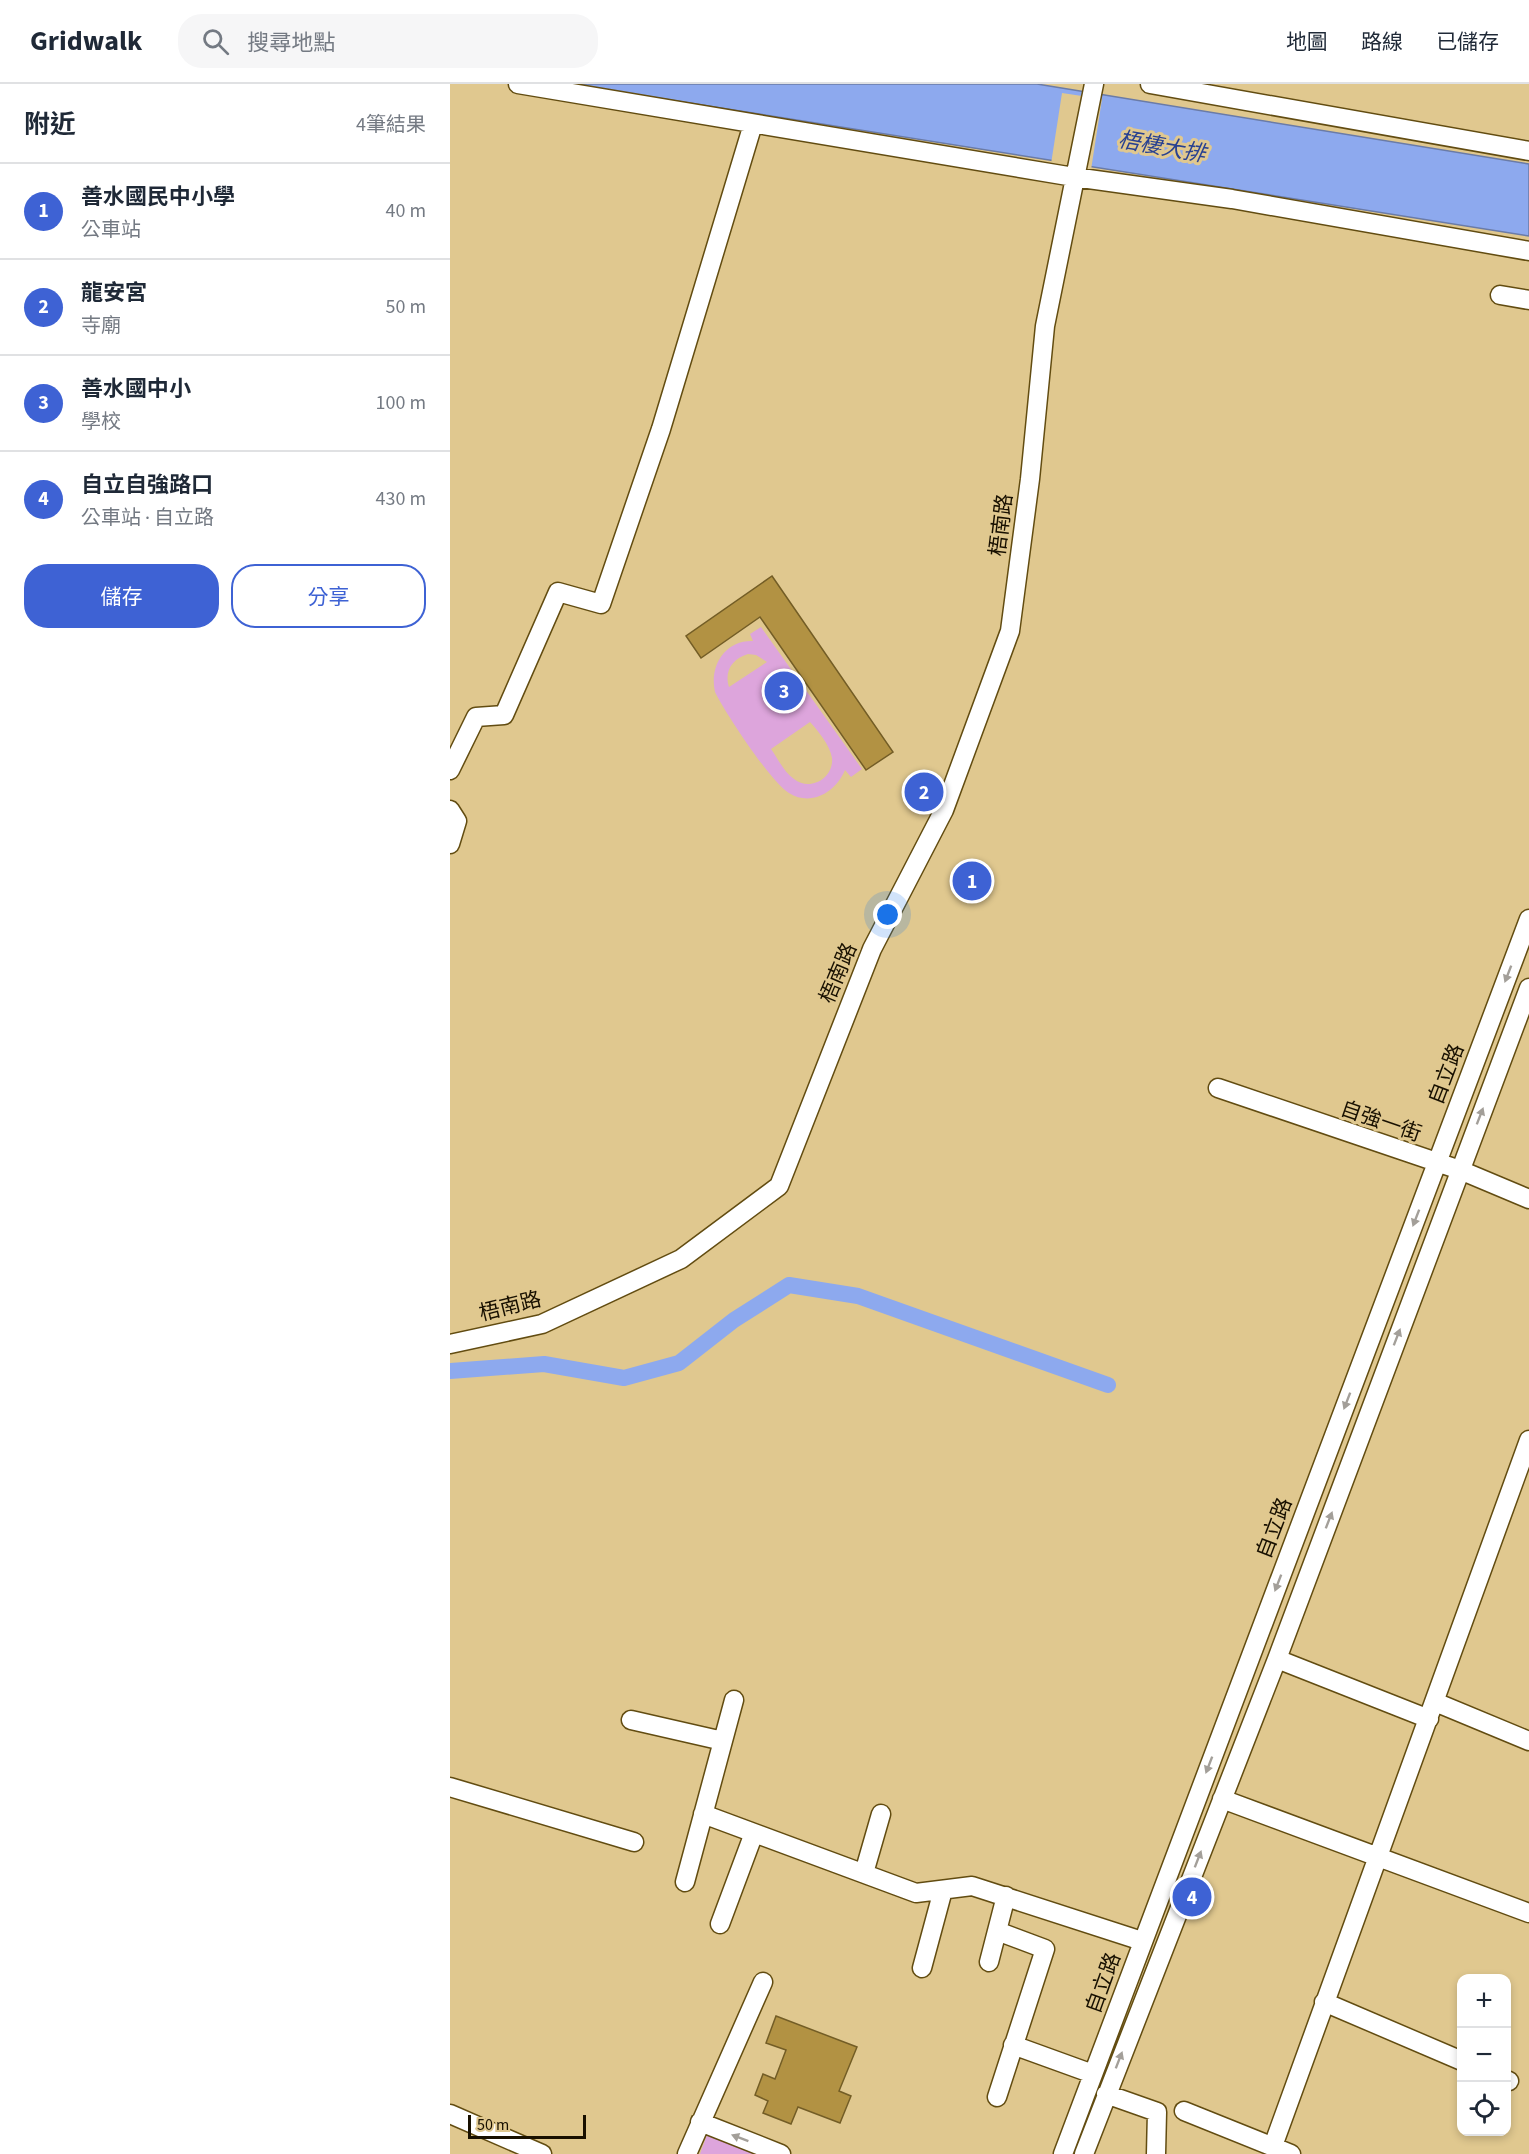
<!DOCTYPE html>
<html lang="zh-TW">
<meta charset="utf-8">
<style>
body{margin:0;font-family:"Source Sans 3","Noto Sans TC",sans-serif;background:#f6f6f7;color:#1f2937}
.controls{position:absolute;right:18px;bottom:18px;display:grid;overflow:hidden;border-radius:12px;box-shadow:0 3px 9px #0003}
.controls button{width:54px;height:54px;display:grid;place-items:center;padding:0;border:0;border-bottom:2px solid #e0e1e3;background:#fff;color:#1f2937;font:30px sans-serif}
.scale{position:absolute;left:18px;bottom:15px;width:118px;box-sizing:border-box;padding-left:6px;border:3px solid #181000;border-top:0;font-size:16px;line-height:21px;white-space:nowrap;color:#181000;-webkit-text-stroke:4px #e0c88f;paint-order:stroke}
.you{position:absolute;left:438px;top:831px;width:21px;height:21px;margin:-15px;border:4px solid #fff;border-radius:50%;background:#1a73e8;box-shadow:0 0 0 9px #1a73e833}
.badge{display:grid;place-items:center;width:39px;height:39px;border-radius:50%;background:#3e62d4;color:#fff;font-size:20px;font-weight:700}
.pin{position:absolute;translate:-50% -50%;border:3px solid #fff;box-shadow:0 2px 6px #0006}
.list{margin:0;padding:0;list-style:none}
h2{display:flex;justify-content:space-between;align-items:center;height:78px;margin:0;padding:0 24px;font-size:26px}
h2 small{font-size:20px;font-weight:400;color:#747a83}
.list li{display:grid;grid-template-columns:39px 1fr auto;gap:18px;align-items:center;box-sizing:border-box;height:96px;padding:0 24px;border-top:2px solid #e0e1e3}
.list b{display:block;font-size:22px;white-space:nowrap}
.list p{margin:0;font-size:20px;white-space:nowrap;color:#747a83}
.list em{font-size:20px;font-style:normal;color:#747a83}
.actions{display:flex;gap:12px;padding:18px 24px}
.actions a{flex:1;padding:14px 0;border:2px solid #3e62d4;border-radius:24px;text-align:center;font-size:21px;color:#3e62d4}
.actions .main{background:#3e62d4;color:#fff}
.icon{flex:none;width:33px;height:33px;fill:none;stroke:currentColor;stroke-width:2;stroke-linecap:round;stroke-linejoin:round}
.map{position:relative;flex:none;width:1079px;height:2070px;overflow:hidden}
header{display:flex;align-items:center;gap:36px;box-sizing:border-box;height:84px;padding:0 30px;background:#fff;border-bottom:2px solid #e0e1e3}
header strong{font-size:28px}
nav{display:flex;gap:33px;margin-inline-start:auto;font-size:21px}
.search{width:420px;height:54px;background:#f6f6f7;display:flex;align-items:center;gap:15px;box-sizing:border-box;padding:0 21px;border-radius:24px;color:#747a83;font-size:22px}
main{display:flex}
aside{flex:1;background:#fff}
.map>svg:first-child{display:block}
.green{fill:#dda5dc;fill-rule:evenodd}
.water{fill:#8da9ee;stroke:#6a7ba7;stroke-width:1.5}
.pier{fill:#e0c88f}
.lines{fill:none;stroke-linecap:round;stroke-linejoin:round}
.canal{stroke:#8da9ee;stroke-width:16}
.building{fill:#b29243;stroke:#735d26;stroke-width:1.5}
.minor-casing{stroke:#624c11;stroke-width:21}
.minor{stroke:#fff;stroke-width:18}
.oneway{fill:#a39f99}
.labels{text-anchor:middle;stroke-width:6;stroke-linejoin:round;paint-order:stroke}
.street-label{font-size:21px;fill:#181000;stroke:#e0c88f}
.water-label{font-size:22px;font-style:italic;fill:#284191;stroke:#e0c88f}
</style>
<header>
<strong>Gridwalk</strong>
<div class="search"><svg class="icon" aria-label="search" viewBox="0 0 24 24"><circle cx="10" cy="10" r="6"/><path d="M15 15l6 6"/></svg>搜尋地點</div>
<nav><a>地圖</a><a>路線</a><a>已儲存</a></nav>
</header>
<main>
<aside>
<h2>附近<small>4筆結果</small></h2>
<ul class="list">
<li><span class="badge">1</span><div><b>善水國民中小學</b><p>公車站</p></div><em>40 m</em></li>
<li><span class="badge">2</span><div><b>龍安宮</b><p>寺廟</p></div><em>50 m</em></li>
<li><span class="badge">3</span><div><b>善水國中小</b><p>學校</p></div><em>100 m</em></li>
<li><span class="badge">4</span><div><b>自立自強路口</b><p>公車站 · 自立路</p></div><em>430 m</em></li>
</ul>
<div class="actions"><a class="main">儲存</a><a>分享</a></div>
</aside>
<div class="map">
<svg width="1079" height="2070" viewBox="0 0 1079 2070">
<rect width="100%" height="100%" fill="#e0c88f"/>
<path class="green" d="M 311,543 L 412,685 L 401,693 L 395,686 C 386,708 361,723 339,709 C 322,700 274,627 265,608 C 259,582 275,556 303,557 L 300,550 ZM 298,570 L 306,571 L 317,578 L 279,603 C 274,587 282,575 298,570 ZM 360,638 C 368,647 380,661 382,674 C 384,694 360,708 344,695 C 334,688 328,675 321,665 Z
M 258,2048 L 328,2070 L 250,2070 Z"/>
<path class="water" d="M 119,0 L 587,0 L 1079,80 L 1079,152 Z"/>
<path class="pier" d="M 612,9 L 652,15 L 641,86 L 601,80 Z"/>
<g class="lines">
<path class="canal" d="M 0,1287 L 94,1280 L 174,1294 L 229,1279 L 284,1236 L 339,1201 L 408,1212 L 658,1301"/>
</g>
<path class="building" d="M 322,492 L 443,668 L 416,686 L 310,533 L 251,574 L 236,552 Z
M 326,1932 L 407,1963 L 389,2007 L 401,2012 L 390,2039 L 348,2023 L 341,2040 L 313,2029 L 318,2017 L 305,2011 L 313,1990 L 325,1995 L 336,1966 L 316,1959 Z"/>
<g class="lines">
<defs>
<path id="minor" d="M 68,0 L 624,93 L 782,115 L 1079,167
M 700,0 L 1079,67
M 1050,211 L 1079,216
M 0,686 L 26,633 L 54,631 L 108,508 L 151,520 L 211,345 L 303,40
M 0,726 L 7,737 L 0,760
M 768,1004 L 1010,1086 L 1079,1115
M 0,1260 L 92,1240 L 231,1175 L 329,1102 L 422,865 L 494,726 L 560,547 L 580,395 L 595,242 L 644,0
M 827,1575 L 979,1635
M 985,1618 L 1079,1657
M 181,1636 L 273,1657
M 0,1703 L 184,1758
M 772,1715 L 1079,1829
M 253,1730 L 466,1809 L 522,1802 L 692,1857
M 414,1789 L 431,1730
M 235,1798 L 284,1616
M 270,1840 L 304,1749
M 539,1878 L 556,1812
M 472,1884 L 493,1806
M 874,1918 L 1012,1977
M 563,1961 L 643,1990
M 1056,1996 L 1059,1997
M 656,2010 L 707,2028 L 706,2070
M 547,2013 L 595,1865 L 547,1847
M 734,2027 L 841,2070
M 0,2030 L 92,2070
M 250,2038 L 331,2070
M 823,2062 L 1079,1356
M 237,2070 L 313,1898
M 613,2070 L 1079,835
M 634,2070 L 827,1575 L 1079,904"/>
</defs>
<use href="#minor" class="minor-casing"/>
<use href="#minor" class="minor"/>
</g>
<defs><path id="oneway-solid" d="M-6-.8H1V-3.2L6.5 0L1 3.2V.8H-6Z" transform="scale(1.5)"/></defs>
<g class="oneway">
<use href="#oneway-solid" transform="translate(1058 890) rotate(111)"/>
<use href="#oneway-solid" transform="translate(1030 1032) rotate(-69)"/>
<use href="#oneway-solid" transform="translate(966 1134) rotate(111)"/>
<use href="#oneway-solid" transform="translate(947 1253) rotate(-69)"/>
<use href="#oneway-solid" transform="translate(897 1317) rotate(111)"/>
<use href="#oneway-solid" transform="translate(879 1436) rotate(-69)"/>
<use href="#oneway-solid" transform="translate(828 1499) rotate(111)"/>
<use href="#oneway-solid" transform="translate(759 1681) rotate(111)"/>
<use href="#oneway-solid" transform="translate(748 1775) rotate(-69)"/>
<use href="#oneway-solid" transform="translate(669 1976) rotate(-69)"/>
<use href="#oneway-solid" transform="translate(290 2054) rotate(-159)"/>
</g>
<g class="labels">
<g class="street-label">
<text transform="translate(551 441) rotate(-83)" y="7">梧南路</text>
<text transform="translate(388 889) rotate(-67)" y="7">梧南路</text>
<text transform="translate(996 990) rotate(-69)" y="7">自立路</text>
<text transform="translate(931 1037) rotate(19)" y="7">自強一街</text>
<text transform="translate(60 1222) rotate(-14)" y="7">梧南路</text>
<text transform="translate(824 1444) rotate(-69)" y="7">自立路</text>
<text transform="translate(653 1899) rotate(-70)" y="7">自立路</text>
</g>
<g class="water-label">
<text transform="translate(712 62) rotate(10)" y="8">梧棲大排</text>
</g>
</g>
</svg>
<div class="controls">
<button>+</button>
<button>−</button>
<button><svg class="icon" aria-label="locate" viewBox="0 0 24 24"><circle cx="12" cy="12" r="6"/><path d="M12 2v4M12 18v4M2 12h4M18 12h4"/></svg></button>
</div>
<div class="scale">50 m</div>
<div class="you"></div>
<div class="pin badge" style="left:522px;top:797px">1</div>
<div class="pin badge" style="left:474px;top:708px">2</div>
<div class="pin badge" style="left:334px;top:607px">3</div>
<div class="pin badge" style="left:742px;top:1813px">4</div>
</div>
</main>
